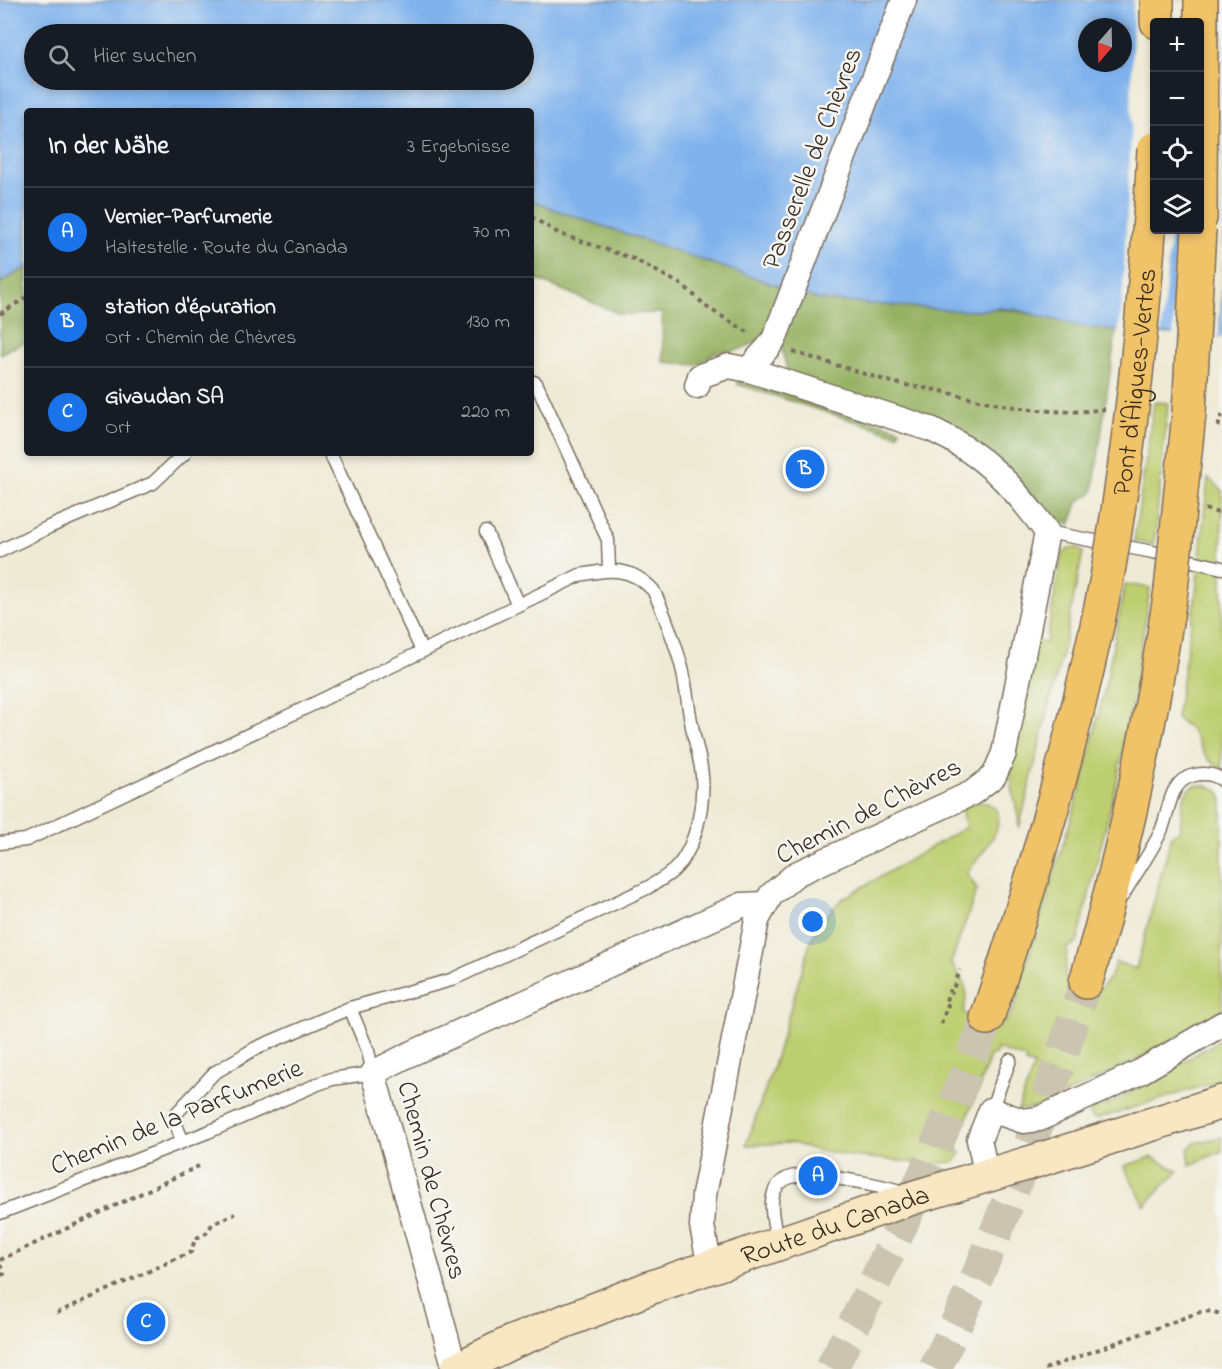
<!DOCTYPE html>
<html lang="de">
<meta charset="utf-8">
<style>
body{margin:0;font-family:"Indie Flower",sans-serif;background:#242831;color:#f1f3f6}
.controls{position:absolute;right:18px;top:18px;display:grid;overflow:hidden;border-radius:6px;box-shadow:0 3px 9px #0003}
.controls button{width:54px;height:54px;display:grid;place-items:center;padding:0;border:0;border-bottom:2px solid #363941;background:#171b24;color:#f1f3f6;font:30px sans-serif}
.compass{position:absolute;left:1078px;top:18px;width:54px;height:54px;border-radius:50%;background:#171b24;box-shadow:0 3px 9px #0003;rotate:200deg}
.you{position:absolute;left:813px;top:922px;width:21px;height:21px;margin:-15px;border:4px solid #fff;border-radius:50%;background:#1a73e8;box-shadow:0 0 0 9px #1a73e833}
.badge{display:grid;place-items:center;width:39px;height:39px;border-radius:50%;background:#1a73e8;color:#fff;font-size:20px;font-weight:700}
.pin{position:absolute;translate:-50% -50%;border:3px solid #fff;box-shadow:0 2px 6px #0006}
.list{margin:0;padding:0;list-style:none}
h2{display:flex;justify-content:space-between;align-items:center;height:78px;margin:0;padding:0 24px;font-size:26px}
h2 small{font-size:20px;font-weight:400;color:#9ea1a6}
.list li{display:grid;grid-template-columns:39px 1fr auto;gap:18px;align-items:center;box-sizing:border-box;height:90px;padding:0 24px;border-top:2px solid #363941}
.list b{display:block;font-size:22px;white-space:nowrap}
.list p{margin:0;font-size:20px;white-space:nowrap;color:#9ea1a6}
.list em{font-size:20px;font-style:normal;color:#9ea1a6}
.icon{flex:none;width:33px;height:33px;fill:none;stroke:currentColor;stroke-width:2;stroke-linecap:round;stroke-linejoin:round}
.map{position:relative;flex:none;width:1222px;height:1369px;overflow:hidden}
.search{position:absolute;background:#171b24;box-shadow:0 3px 9px #0003;left:24px;top:24px;width:510px;height:66px;display:flex;align-items:center;gap:15px;box-sizing:border-box;padding:0 21px;border-radius:33px;color:#9ea1a6;font-size:22px}
.panel{position:absolute;background:#171b24;box-shadow:0 3px 9px #0003;left:24px;top:108px;width:510px;height:348px;border-radius:6px}
.map>svg:first-child{display:block}
.green{fill:#bdce70;stroke:#7c7c47;stroke-width:1.5}
.forest{fill:#96b162;stroke:#686e40;stroke-width:1.5}
.water{fill:#80b2ec;stroke:#5e6e85;stroke-width:1.5;fill-rule:evenodd}
.pier{fill:#eeead5}
.lines{fill:none;stroke-linecap:round;stroke-linejoin:round}
.highway-tunnel{stroke:#cac4b0;stroke-width:33;stroke-dasharray:33 16;stroke-linecap:butt}
.lane-casing{stroke:#7a6d5e;stroke-width:15}
.street-casing{stroke:#7a6d5e;stroke-width:27}
.secondary-casing{stroke:#7a6d5e;stroke-width:36}
.highway-casing{stroke:#7a6d5e;stroke-width:36}
.path{stroke:#7a6d5e;stroke-width:4;stroke-dasharray:4.5 4.5;stroke-linecap:butt}
.lane{stroke:#fff;stroke-width:12}
.street{stroke:#fff;stroke-width:24}
.secondary{stroke:#f9e7c3;stroke-width:33}
.highway{stroke:#f1c369;stroke-width:33}
.highway-bridge-casing{stroke:#7a6d5e;stroke-width:36;stroke-linecap:butt}
.highway-bridge{stroke:#f1c369;stroke-width:33}
.labels{text-anchor:middle;stroke-width:5;stroke-linejoin:round;paint-order:stroke}
.street-label{font-size:27px;fill:#3b2a1e;stroke:#f6f6f2}
</style>
<div class="map">
<svg width="1222" height="1369" viewBox="0 0 1222 1369">
<rect width="100%" height="100%" fill="#f6f6f2"/>
<filter id="ink" filterUnits="userSpaceOnUse"><feTurbulence type="fractalNoise" baseFrequency=".0167" numOctaves="2"/><feDisplacementMap in="SourceGraphic" scale="12" xChannelSelector="R" yChannelSelector="G"/><feConvolveMatrix kernelMatrix="1 2 1 2 8 2 1 2 1" color-interpolation-filters="sRGB"/></filter>
<filter id="wash" filterUnits="userSpaceOnUse"><feTurbulence type="fractalNoise" baseFrequency=".008" numOctaves="4" result="noise"/><feDisplacementMap in="SourceGraphic" scale="24" xChannelSelector="R" yChannelSelector="G"/><feGaussianBlur stdDeviation="1.35" result="paint"/><feColorMatrix in="noise" values="0 0 0 0 0 0 0 0 0 0 0 0 0 0 0 0 0 1.4 0 .05"/><feComposite in="paint" operator="in"/></filter>
<g filter="url(#wash)">
<rect width="100%" height="100%" fill="#eeead5"/>
<path class="green" d="M 1154,402 L 1168,403 L 1154,545 L 1134,541 Z
M 1208,478 L 1222,490 L 1222,768 C 1202,757 1204,752 1194,734 C 1191,728 1182,723 1176,718 L 1196,593 Z
M 1070,548 L 1077,548 L 1083,552 L 1065,641 L 1019,829 C 1019,810 1011,793 1011,774 C 1013,730 1026,684 1034,641 L 1046,643 L 1062,555 Z
M 1125,584 L 1150,588 L 1134,691 L 1117,781 L 1077,943 L 1067,948 L 1065,978 L 1078,988 L 1098,992 L 1110,977 L 1116,962 L 1136,969 L 1172,834 L 1180,832 C 1182,817 1178,785 1201,785 C 1210,786 1217,788 1222,795 L 1222,1012 L 1138,1059 L 1040,1107 L 1018,1110 L 1034,1066 L 1025,1063 L 1026,1059 L 997,1049 L 995,1055 L 991,1054 L 956,1147 L 961,1153 L 955,1162 L 927,1164 L 852,1156 L 811,1149 L 793,1143 L 746,1145 L 773,1067 L 811,940 L 825,917 L 842,899 L 966,827 L 961,809 C 972,803 982,798 993,807 C 1012,823 977,858 967,873 L 977,889 L 951,963 C 965,983 970,988 963,1012 C 970,1017 977,1023 984,1026 C 1003,1033 1013,1011 1019,998 L 1016,996 L 1084,777 L 1107,678 Z
M 1222,1039 L 1222,1080 L 1097,1119 L 1093,1118 L 1090,1114 L 1092,1109 L 1116,1101 Z
M 1222,1137 L 1222,1151 L 1190,1165 L 1188,1149 L 1195,1143 Z
M 1152,1157 L 1179,1171 L 1161,1188 L 1145,1206 L 1124,1166 Z"/>
<path class="forest" d="M 531,199 L 550,208 L 820,300 L 976,311 C 1009,306 1028,314 1060,321 C 1078,325 1097,328 1116,331 L 1093,492 L 1079,501 L 1070,525 L 1053,517 L 1037,504 L 997,458 L 788,376 L 780,339 L 766,338 L 738,350 L 716,352 L 697,365 L 663,362 L 662,313 L 620,314 L 531,277 Z
M 27,267 L 27,341 L 0,354 L 0,283 Z
M 741,377 L 900,429 L 898,435 L 737,384 Z"/>
<path class="water" d="M 0,0 L 1222,0 L 1222,337 L 1116,331 L 1080,326 L 1013,309 L 997,308 L 976,311 L 951,310 L 820,300 L 550,208 L 531,199 L 531,111 L 27,111 L 27,267 L 0,283 ZM 1154,22 L 1200,22 L 1200,230 L 1154,230 ZM 1087,27 L 1123,27 L 1123,63 L 1087,63 ZM 34,34 L 524,34 L 524,80 L 34,80 Z"/>
<path class="pier" d="M 1133,0 L 1222,0 L 1222,280 L 1218,340 L 1173,337 L 1178,230 L 1200,230 L 1200,22 L 1154,22 L 1154,230 L 1171,230 L 1161,336 L 1118,334 L 1122,303 L 1131,137 Z"/>
</g>
<g filter="url(#ink)">
<g class="lines">
<path class="highway-tunnel" d="M 831,1369 C 891,1255 942,1138 987,1018
M 935,1369 C 996,1244 1043,1114 1086,982"/>
<defs>
<path id="lane" d="M 531,381 L 536,383 L 608,540 L 609,570
M 330,453 L 422,651
M 486,532 L 518,605
M 1047,532 L 1153,552 L 1222,568
M 0,551 L 49,527 L 153,483 L 185,453
M 0,843 L 26,840 L 303,709 L 580,575 C 610,569 630,566 653,590 C 663,609 678,651 683,672 C 687,693 689,715 694,736 C 697,750 701,762 702,776 C 704,802 698,834 685,856 C 676,872 662,879 647,888 L 451,980 L 350,1008 L 256,1048 L 214,1073 L 173,1117 L 183,1142
M 1123,895 C 1135,874 1151,853 1161,831 C 1170,811 1168,780 1195,775 C 1205,773 1214,774 1222,780
M 991,1110 L 1010,1060
M 0,1213 L 208,1132 L 318,1084 L 332,1079 L 373,1073 L 368,1051 L 350,1008
M 779,1243 C 770,1215 762,1176 804,1175 C 817,1174 829,1178 842,1179 C 864,1183 885,1185 905,1193"/>
<path id="street" d="M 749,370 C 757,357 769,350 775,337 L 904,0
M 697,386 L 700,376 L 729,366 L 749,370 L 933,430 C 986,455 1013,486 1047,532 L 1004,753 L 994,776 L 972,793 L 796,874 L 771,895 L 757,920 L 704,1195 L 702,1226 L 710,1267
M 987,1176 L 979,1140 L 991,1110 L 1023,1121 L 1039,1119 L 1140,1072 L 1222,1024
M 455,1369 L 373,1073 L 408,1055 L 742,905 L 764,904"/>
<g id="secondary">
<path id="s1" d="M 457,1369 L 512,1342 L 652,1287 L 915,1197 L 1039,1160 L 1222,1102"/>
</g>
<path id="highway" d="M 1157,0 L 1157,22
M 1200,218 L 1201,0
M 1086,982 C 1124,853 1151,723 1171,590
M 987,1018 C 1036,874 1077,727 1107,578"/>
</defs>
<use href="#lane" class="lane-casing"/>
<use href="#street" class="street-casing"/>
<use href="#secondary" class="secondary-casing"/>
<use href="#highway" class="highway-casing"/>
<path class="path" d="M 531,217 L 560,234 L 634,259 L 684,286 L 708,308 L 751,334
M 0,314 L 27,297
M 793,352 C 827,362 861,373 895,383 C 912,387 929,388 945,392 C 999,405 1050,417 1105,409
M 1218,427 L 1222,415
M 1205,509 L 1222,514
M 941,1024 L 948,1005 L 945,1004 L 949,991 L 952,992 L 960,970
M 0,1260 L 199,1166
M 0,1265 L 4,1274 L 0,1275
M 57,1313 L 191,1252 L 195,1239 L 208,1232 L 212,1224 L 235,1214
M 1045,1369 L 1200,1312 L 1212,1311 L 1222,1315"/>
<use href="#lane" class="lane"/>
<use href="#street" class="street"/>
<use href="#secondary" class="secondary"/>
<use href="#highway" class="highway"/>
<defs>
<g id="highway-bridge">
<path id="s2" d="M 1107,578 C 1132,436 1147,293 1154,149"/>
<path d="M 1171,590 L 1189,413 L 1199,230"/>
</g>
</defs>
<use href="#highway-bridge" class="highway-bridge-casing"/>
<use href="#highway-bridge" class="highway-bridge"/>
</g>
</g>
<g class="labels">
<g class="street-label">
<text transform="translate(811 158) rotate(-69)" y="9">Passerelle de Chèvres</text>
<text dy="9" stroke="none"><textPath href="#s2" startOffset="198">Pont d'Aigues-Vertes</textPath></text>
<text transform="translate(868 810) rotate(-27)" y="9">Chemin de Chèvres</text>
<text transform="translate(176 1116) rotate(-22)" y="9">Chemin de la Parfumerie</text>
<text transform="translate(433 1180) rotate(75)" y="9">Chemin de Chèvres</text>
<text dy="9" stroke="none"><textPath href="#s1" startOffset="405">Route du Canada</textPath></text>
</g>
</g>
</svg>
<div class="controls">
<button>+</button>
<button>−</button>
<button><svg class="icon" aria-label="locate" viewBox="0 0 24 24"><circle cx="12" cy="12" r="6"/><path d="M12 2v4M12 18v4M2 12h4M18 12h4"/></svg></button>
<button><svg class="icon" aria-label="layers" viewBox="0 0 24 24"><path d="M12 4l9 5-9 5-9-5zM3 14l9 5 9-5"/></svg></button>
</div>
<svg class="compass" viewBox="-18 -18 36 36"><path d="M0-13l5 13h-10z" fill="#e53935"/><path d="M0 13l5-13h-10z" fill="#9ea1a6"/></svg>
<div class="you"></div>
<div class="pin badge" style="left:818px;top:1176px">A</div>
<div class="pin badge" style="left:805px;top:469px">B</div>
<div class="pin badge" style="left:146px;top:1322px">C</div>
<div class="search"><svg class="icon" aria-label="search" viewBox="0 0 24 24"><circle cx="10" cy="10" r="6"/><path d="M15 15l6 6"/></svg>Hier suchen</div>
<section class="panel">
<h2>In der Nähe<small>3 Ergebnisse</small></h2>
<ul class="list">
<li><span class="badge">A</span><div><b>Vernier-Parfumerie</b><p>Haltestelle · Route du Canada</p></div><em>70 m</em></li>
<li><span class="badge">B</span><div><b>station d'épuration</b><p>Ort · Chemin de Chèvres</p></div><em>130 m</em></li>
<li><span class="badge">C</span><div><b>Givaudan SA</b><p>Ort</p></div><em>220 m</em></li>
</ul>
</section>
</div>
